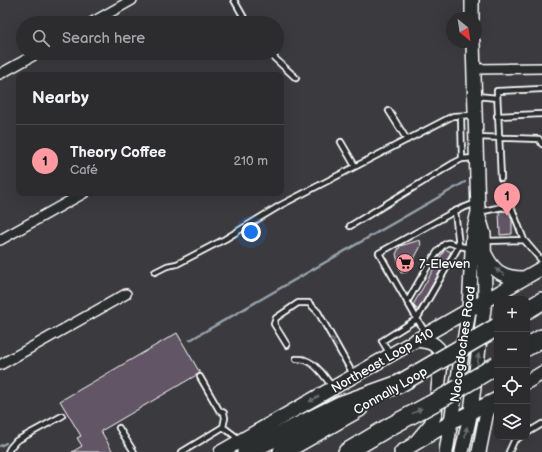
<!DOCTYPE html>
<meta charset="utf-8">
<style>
body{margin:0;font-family:"Balsamiq Sans",sans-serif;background:#38383b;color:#f1f3f6}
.controls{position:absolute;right:12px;bottom:12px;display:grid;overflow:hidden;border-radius:8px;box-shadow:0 4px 16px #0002}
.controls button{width:36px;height:36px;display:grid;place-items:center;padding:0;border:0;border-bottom:1px solid #48484b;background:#2c2c2f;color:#f1f3f6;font:20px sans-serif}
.compass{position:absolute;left:446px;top:12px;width:36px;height:36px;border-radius:50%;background:#2c2c2f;box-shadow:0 4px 16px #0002;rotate:150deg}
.you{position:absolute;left:251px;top:232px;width:14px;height:14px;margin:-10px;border:3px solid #fff;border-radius:50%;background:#1a73e8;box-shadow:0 0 0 6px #1a73e833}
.badge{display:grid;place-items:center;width:26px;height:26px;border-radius:50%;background:#ff9aa2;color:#111;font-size:13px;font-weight:700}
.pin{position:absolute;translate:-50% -33px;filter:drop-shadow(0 1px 2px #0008)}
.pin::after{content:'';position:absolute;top:21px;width:14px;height:12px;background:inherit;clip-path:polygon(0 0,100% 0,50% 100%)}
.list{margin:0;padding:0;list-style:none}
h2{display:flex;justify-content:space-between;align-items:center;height:52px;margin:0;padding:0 16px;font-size:17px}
h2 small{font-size:13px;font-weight:400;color:#a6a7aa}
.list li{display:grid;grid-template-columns:26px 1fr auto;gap:12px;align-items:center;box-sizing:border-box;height:72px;padding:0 16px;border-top:1px solid #48484b}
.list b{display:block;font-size:15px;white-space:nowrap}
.list p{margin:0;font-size:13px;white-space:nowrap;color:#a6a7aa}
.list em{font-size:13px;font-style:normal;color:#a6a7aa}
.icon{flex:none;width:22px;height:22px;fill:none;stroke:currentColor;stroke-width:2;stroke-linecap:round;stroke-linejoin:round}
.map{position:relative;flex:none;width:542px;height:452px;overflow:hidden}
.search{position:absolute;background:#2c2c2f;box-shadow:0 4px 16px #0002;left:16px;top:16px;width:268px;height:44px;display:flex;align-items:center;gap:10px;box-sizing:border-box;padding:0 14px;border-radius:22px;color:#a6a7aa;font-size:15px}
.panel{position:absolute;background:#2c2c2f;box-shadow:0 4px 16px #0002;left:16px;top:72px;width:268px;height:124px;border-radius:8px}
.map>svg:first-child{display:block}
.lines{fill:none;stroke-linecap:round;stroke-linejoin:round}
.stream{stroke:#95a1aa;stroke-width:2.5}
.building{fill:#625766;stroke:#fff}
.service-casing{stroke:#fff;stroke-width:8}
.minor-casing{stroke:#fff;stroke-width:12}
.secondary-casing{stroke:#fff;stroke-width:16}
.motorway-casing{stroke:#fff;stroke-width:20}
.service{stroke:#2a2d2e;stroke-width:4.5}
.minor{stroke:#2a2d2e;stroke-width:9}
.secondary{stroke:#2a2d2e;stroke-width:13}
.motorway{stroke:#2a2d2e;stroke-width:17}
.motorway-bridge-casing{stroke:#fff;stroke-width:20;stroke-linecap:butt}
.motorway-bridge{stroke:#2a2d2e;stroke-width:17}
.oneway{fill:#6a6c6d}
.labels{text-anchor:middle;stroke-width:3.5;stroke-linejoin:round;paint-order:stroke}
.poi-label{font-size:13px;fill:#fff;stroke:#2a2d2e;text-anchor:start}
.street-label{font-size:13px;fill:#fff;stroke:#2a2d2e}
</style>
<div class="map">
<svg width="542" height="452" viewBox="0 0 542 452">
<rect width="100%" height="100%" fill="#3b3a3f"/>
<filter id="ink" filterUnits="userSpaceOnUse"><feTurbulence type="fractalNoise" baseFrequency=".025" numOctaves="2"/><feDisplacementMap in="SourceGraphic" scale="8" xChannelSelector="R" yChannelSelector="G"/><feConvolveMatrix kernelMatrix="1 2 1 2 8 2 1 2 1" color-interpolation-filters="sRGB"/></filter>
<g filter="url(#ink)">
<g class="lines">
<path class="stream" d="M 190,340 L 465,182
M 0,446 L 6,443"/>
</g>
<path class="building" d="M 499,211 L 509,212 L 512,220 L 512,234 L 500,235 Z
M 420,240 L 421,246 L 407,272 L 401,273 L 396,254 L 400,246 Z
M 445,249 L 451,252 L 418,310 L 413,305 Z
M 177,333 L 200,373 L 101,431 L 113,452 L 72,452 L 82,446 L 77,438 L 81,436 L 60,401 Z"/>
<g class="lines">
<defs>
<path id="service" d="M 234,0 L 247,23
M 269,53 L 296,78
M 477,96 L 497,98
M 389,111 L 407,140
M 461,116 L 462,159
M 497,116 L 542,114
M 476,137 L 539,139 L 542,144
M 341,142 L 355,166
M 501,178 L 497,91 L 542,89
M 455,211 L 379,253 L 417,319 L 459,246 L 471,248
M 479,212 L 502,207 L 512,209 L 524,240 L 542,261
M 350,226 L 454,163 L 462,159 L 474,158
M 486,241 L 524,240
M 459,246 L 455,211 L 476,203
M 155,272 L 167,266 L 177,264 L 225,239 L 281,205 L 449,118 L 453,116 L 475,115
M 407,302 C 414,291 437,246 447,243 C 451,242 455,245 459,246
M 287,345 L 274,324 L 276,318 L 298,303 L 309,303 L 318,312 L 353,374
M 390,354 L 382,341 L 417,319 L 426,333
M 296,359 C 299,359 303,359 305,360 C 316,363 326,378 332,387
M 223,427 L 235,436 L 238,441
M 119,428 L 134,452
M 527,433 L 542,424
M 8,452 L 10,448 L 16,441 L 62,416
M 182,452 L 223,427 L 225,418 L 224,413 L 219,410 L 200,377
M 509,452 L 514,441 L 520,437"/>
<path id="minor" d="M 91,23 L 132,0
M 473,69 L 542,68
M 0,74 L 38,53
M 0,240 L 84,193
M 0,365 L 126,294"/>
<path id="secondary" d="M 472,0 L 472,18
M 485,254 C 494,272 503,278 524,278
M 527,382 L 542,373
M 415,443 L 431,424 L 435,414 L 442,355 C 436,342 429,342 416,340
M 221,452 L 542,268
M 401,452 L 451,422 L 497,399
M 446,452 L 469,310 L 473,233 L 478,212 L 473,42
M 462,452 L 471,411 L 485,300 L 484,234 L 478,214
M 479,452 L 486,416 L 488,410 L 496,400"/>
<path id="motorway" d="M 527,310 L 542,301
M 527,347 L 542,338
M 246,452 L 340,405 L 399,384
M 282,452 L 359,408
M 347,452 L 389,427"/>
</defs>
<use href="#service" class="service-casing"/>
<use href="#minor" class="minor-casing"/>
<use href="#secondary" class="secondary-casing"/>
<use href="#motorway" class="motorway-casing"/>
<use href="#service" class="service"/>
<use href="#minor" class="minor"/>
<use href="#secondary" class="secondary"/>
<use href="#motorway" class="motorway"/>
<defs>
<path id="motorway-bridge" d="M 399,384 L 497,327
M 389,427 L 446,396 L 497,365"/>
</defs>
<use href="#motorway-bridge" class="motorway-bridge-casing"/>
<use href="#motorway-bridge" class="motorway-bridge"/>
</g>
<defs><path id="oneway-solid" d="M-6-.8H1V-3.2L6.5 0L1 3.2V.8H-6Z"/></defs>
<g class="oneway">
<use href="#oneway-solid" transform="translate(500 272) rotate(-146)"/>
<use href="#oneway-solid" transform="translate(334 342) rotate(-120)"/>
<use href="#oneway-solid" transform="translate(478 359) rotate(-82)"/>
<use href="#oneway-solid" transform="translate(314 399) rotate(150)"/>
<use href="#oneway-solid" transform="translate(417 411) rotate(-29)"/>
<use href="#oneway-solid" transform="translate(466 432) rotate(-79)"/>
</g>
</g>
<defs>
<symbol id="supermarket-disc" viewBox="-11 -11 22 22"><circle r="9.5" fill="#ff9aa2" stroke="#2a2d2e"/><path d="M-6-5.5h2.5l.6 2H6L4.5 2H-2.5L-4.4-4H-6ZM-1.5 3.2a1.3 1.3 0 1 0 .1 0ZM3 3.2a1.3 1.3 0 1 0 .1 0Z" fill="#111"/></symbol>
</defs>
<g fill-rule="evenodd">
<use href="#supermarket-disc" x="394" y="252" width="22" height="22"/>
</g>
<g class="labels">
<g class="poi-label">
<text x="419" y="268">7-Eleven</text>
</g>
<g class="street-label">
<text transform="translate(462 344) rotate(-82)" y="5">Nacogdoches Road</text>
<text transform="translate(382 360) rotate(-30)" y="5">Northeast Loop 410</text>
<text transform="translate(390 390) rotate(-30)" y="5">Connally Loop</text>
</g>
</g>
</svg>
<div class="controls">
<button>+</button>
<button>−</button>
<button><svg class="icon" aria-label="locate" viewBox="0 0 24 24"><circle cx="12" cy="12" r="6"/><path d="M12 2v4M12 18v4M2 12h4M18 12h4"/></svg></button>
<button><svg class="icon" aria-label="layers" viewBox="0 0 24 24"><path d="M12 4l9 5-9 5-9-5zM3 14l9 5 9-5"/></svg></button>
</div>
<svg class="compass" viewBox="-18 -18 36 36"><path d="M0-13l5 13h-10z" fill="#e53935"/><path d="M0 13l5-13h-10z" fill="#a6a7aa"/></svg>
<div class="you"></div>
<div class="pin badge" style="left:507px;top:216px">1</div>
<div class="search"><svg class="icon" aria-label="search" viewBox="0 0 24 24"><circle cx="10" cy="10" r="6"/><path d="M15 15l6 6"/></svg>Search here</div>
<section class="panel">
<h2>Nearby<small></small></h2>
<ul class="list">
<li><span class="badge">1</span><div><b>Theory Coffee</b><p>Café</p></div><em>210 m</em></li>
</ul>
</section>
</div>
